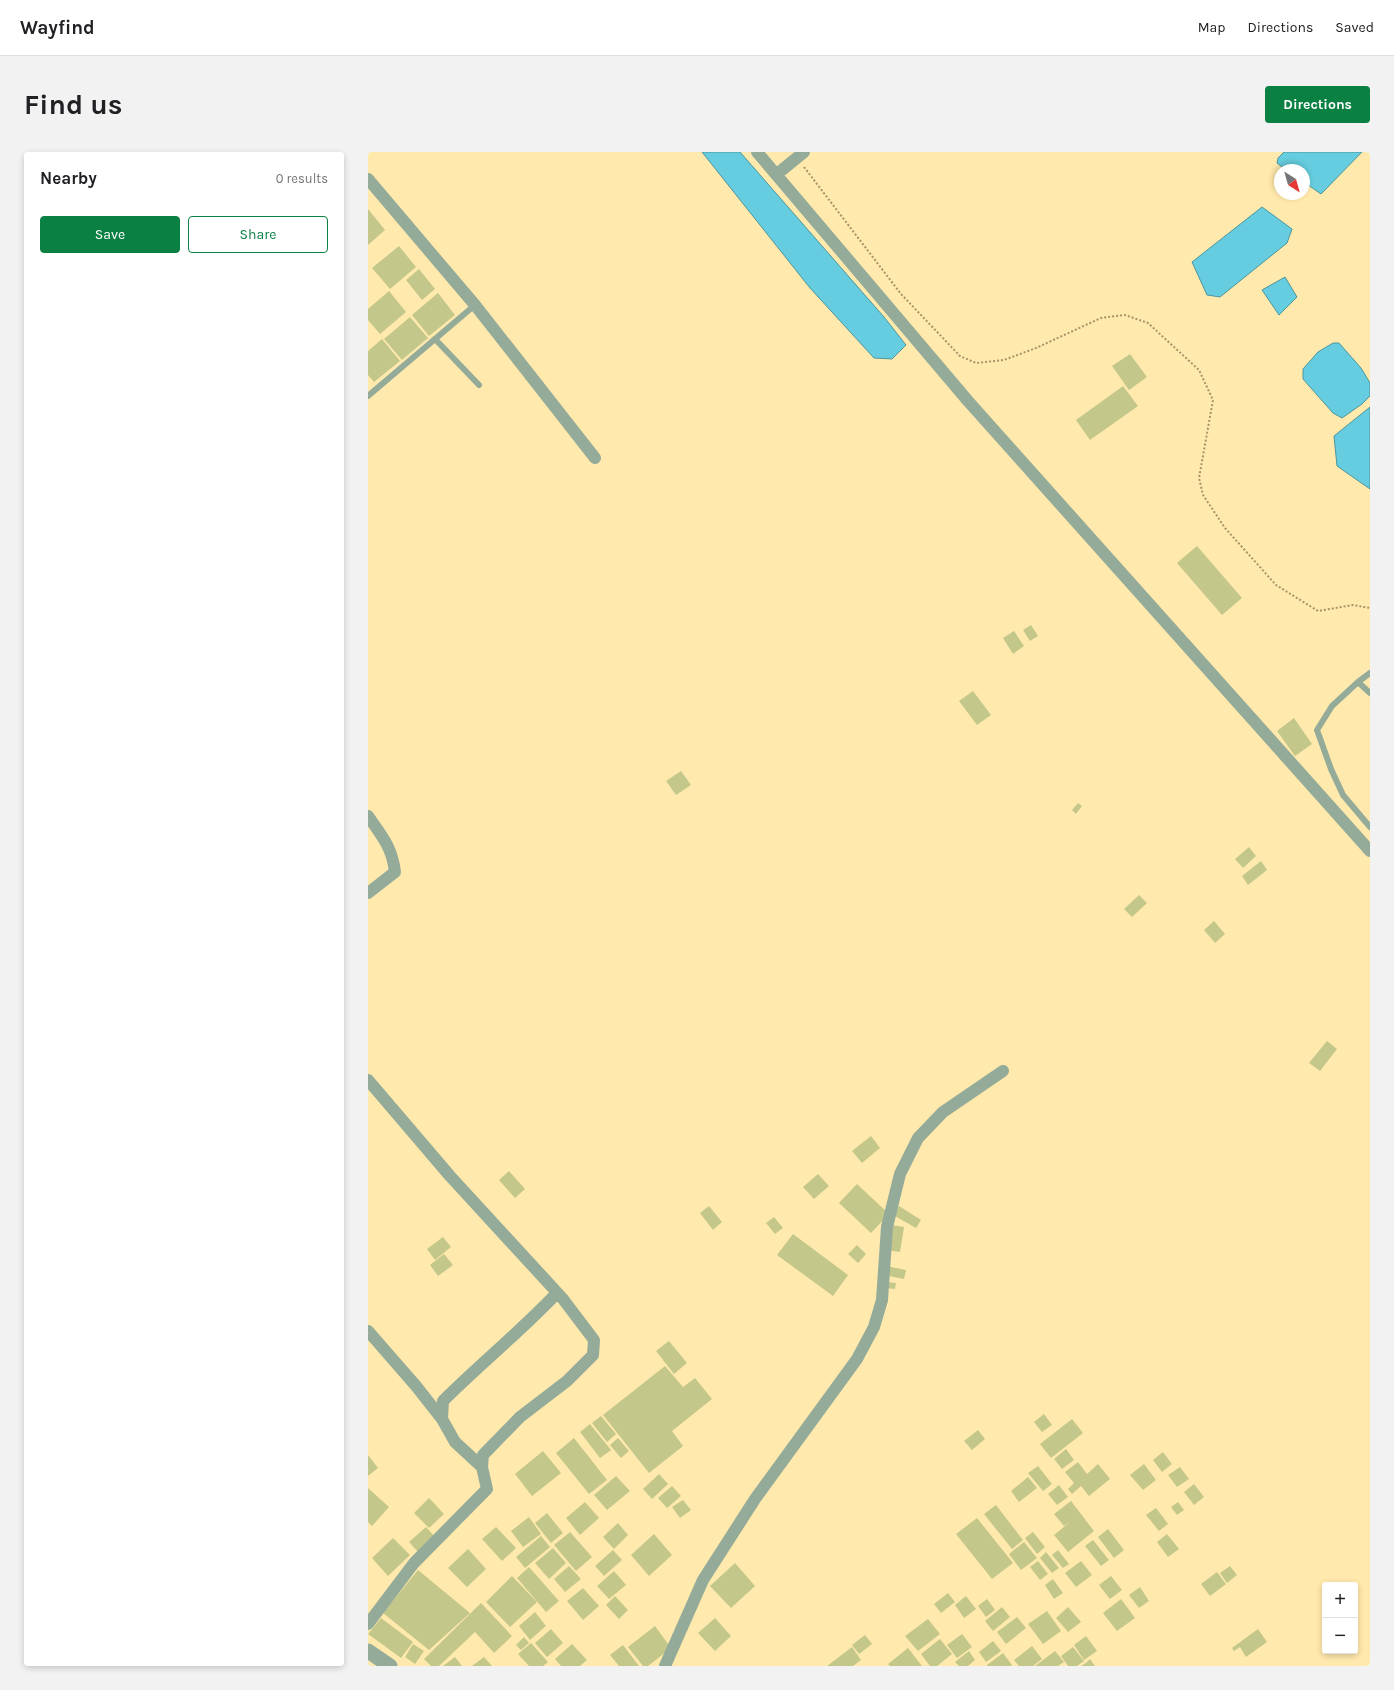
<!DOCTYPE html>
<meta charset="utf-8">
<style>
body{margin:0;font-family:Karla,sans-serif;background:#f2f2f2;color:#202124}
.controls{position:absolute;right:12px;bottom:12px;display:grid;overflow:hidden;border-radius:4px;box-shadow:0 2px 6px #0003}
.controls button{width:36px;height:36px;display:grid;place-items:center;padding:0;border:0;border-bottom:1px solid #e0e0e0;background:#fff;color:#202124;font:20px sans-serif}
.compass{position:absolute;left:906px;top:12px;width:36px;height:36px;border-radius:50%;background:#fff;box-shadow:0 2px 6px #0003;rotate:143deg}
.list{margin:0;padding:0;list-style:none}
h2{display:flex;justify-content:space-between;align-items:center;height:52px;margin:0;padding:0 16px;font-size:17px}
h2 small{font-size:13px;font-weight:400;color:#757577}
.actions{display:flex;gap:8px;padding:12px 16px}
.actions a{flex:1;padding:9px 0;border:1px solid #0b8043;border-radius:4px;text-align:center;font-size:14px;color:#0b8043}
.actions .main{background:#0b8043;color:#fff}
.map{position:relative;flex:none;width:1002px;height:1514px;overflow:hidden;border-radius:4px}
header{display:flex;align-items:center;gap:24px;box-sizing:border-box;height:56px;padding:0 20px;background:#fff;border-bottom:1px solid #e0e0e0}
header strong{font-size:19px}
nav{display:flex;gap:22px;margin-inline-start:auto;font-size:14px}
.intro{display:flex;align-items:center;justify-content:space-between;box-sizing:border-box;height:96px;padding:0 24px}
h1{margin:0;font-size:28px}
.button{padding:10px 18px;border-radius:4px;background:#0b8043;color:#fff;font-size:14px;font-weight:700}
main{display:flex;gap:24px;padding:0 24px}
aside{flex:1;background:#fff;border-radius:4px;box-shadow:0 2px 6px #0003}
.map>svg:first-child{display:block}
.water{fill:#65cddf;stroke:#4e959c}
.building{fill:#c4c78a}
.lines{fill:none;stroke-linecap:round;stroke-linejoin:round}
.path{stroke:#a49468;stroke-width:2;stroke-dasharray:2 2;stroke-linecap:butt}
.service{stroke:#95ab99;stroke-width:6}
.minor{stroke:#95ab99;stroke-width:12}
.tertiary{stroke:#95ab99;stroke-width:15}
</style>
<header>
<strong>Wayfind</strong>
<nav><a>Map</a><a>Directions</a><a>Saved</a></nav>
</header>
<div class="intro"><h1>Find us</h1><a class="button">Directions</a></div>
<main>
<aside>
<h2>Nearby<small>0 results</small></h2>
<ul class="list">
</ul>
<div class="actions"><a class="main">Save</a><a>Share</a></div>
</aside>
<div class="map">
<svg width="1002" height="1514" viewBox="0 0 1002 1514">
<rect width="100%" height="100%" fill="#ffe9ac"/>
<path class="water" d="M 334,0 L 372,0 L 516,165 L 538,193 L 524,207 L 506,206 L 442,136 Z
M 916,0 L 994,0 L 953,42 L 936,30 L 936,18 L 918,18 L 909,11 L 910,6 Z
M 894,55 L 924,77 L 919,91 L 852,145 L 839,143 L 824,110 Z
M 917,125 L 929,145 L 911,163 L 894,138 Z
M 965,191 L 971,191 L 993,216 L 1002,231 L 1002,244 L 994,252 L 974,266 L 965,261 L 935,227 L 935,217 L 950,200 Z
M 1002,255 L 1002,337 L 969,314 L 966,284 Z"/>
<path class="building" d="M 0,57 L 17,78 L 0,93 Z
M 31,94 L 48,115 L 22,137 L 4,116 Z
M 51,117 L 67,137 L 54,148 L 38,128 Z
M 21,139 L 38,160 L 12,182 L 0,168 L 0,157 Z
M 70,141 L 87,163 L 61,184 L 44,163 Z
M 42,165 L 60,186 L 34,208 L 16,187 Z
M 14,187 L 32,209 L 6,230 L 0,223 L 0,199 Z
M 762,202 L 779,225 L 761,238 L 744,214 Z
M 755,234 L 770,254 L 722,288 L 708,268 Z
M 829,394 L 874,446 L 854,463 L 809,411 Z
M 663,473 L 670,484 L 662,489 L 655,478 Z
M 646,479 L 656,494 L 645,502 L 635,486 Z
M 605,539 L 623,563 L 609,573 L 591,549 Z
M 926,566 L 944,592 L 927,604 L 909,579 Z
M 313,619 L 323,633 L 308,643 L 298,629 Z
M 710,651 L 714,654 L 708,662 L 704,658 Z
M 881,695 L 888,704 L 875,716 L 867,707 Z
M 893,709 L 899,718 L 880,733 L 874,724 Z
M 771,743 L 779,751 L 764,765 L 756,757 Z
M 846,769 L 857,782 L 847,791 L 836,778 Z
M 959,889 L 969,897 L 952,919 L 941,911 Z
M 503,984 L 512,996 L 494,1011 L 484,999 Z
M 141,1019 L 157,1037 L 147,1046 L 131,1028 Z
M 450,1022 L 461,1034 L 446,1047 L 435,1035 Z
M 489,1032 L 521,1062 L 503,1081 L 471,1051 Z
M 341,1054 L 354,1070 L 345,1078 L 332,1061 Z
M 531,1054 L 553,1068 L 548,1076 L 525,1063 Z
M 406,1065 L 415,1076 L 407,1082 L 398,1071 Z
M 523,1073 L 536,1075 L 532,1100 L 519,1098 Z
M 425,1082 L 480,1123 L 465,1144 L 409,1103 Z
M 75,1085 L 83,1095 L 67,1108 L 59,1097 Z
M 489,1093 L 498,1102 L 490,1111 L 480,1102 Z
M 76,1102 L 85,1113 L 70,1124 L 62,1113 Z
M 518,1114 L 538,1118 L 536,1127 L 516,1123 Z
M 518,1130 L 528,1131 L 527,1137 L 517,1136 Z
M 301,1189 L 319,1211 L 306,1222 L 288,1199 Z
M 297,1214 L 315,1235 L 327,1226 L 344,1247 L 304,1279 L 315,1294 L 281,1321 L 235,1263 Z
M 676,1262 L 684,1273 L 674,1280 L 666,1270 Z
M 233,1264 L 248,1282 L 239,1290 L 224,1271 Z
M 704,1267 L 715,1281 L 683,1306 L 672,1292 Z
M 222,1272 L 243,1298 L 232,1306 L 212,1280 Z
M 610,1278 L 617,1287 L 604,1298 L 596,1289 Z
M 206,1286 L 239,1328 L 221,1342 L 188,1301 Z
M 250,1286 L 261,1299 L 253,1306 L 242,1293 Z
M 698,1297 L 706,1308 L 694,1317 L 686,1307 Z
M 175,1299 L 193,1321 L 164,1344 L 147,1322 Z
M 795,1300 L 804,1312 L 794,1320 L 785,1308 Z
M 0,1303 L 10,1316 L 0,1324 Z
M 710,1310 L 719,1322 L 730,1312 L 742,1327 L 721,1344 L 713,1334 L 704,1342 L 700,1337 L 706,1331 L 697,1320 Z
M 776,1312 L 788,1328 L 775,1338 L 762,1323 Z
M 670,1314 L 684,1332 L 675,1339 L 660,1321 Z
M 812,1315 L 821,1327 L 809,1335 L 800,1323 Z
M 291,1322 L 300,1332 L 284,1347 L 275,1337 Z
M 248,1324 L 262,1339 L 239,1358 L 226,1343 Z
M 660,1325 L 669,1336 L 651,1350 L 643,1339 Z
M 826,1332 L 836,1345 L 826,1353 L 816,1340 Z
M 691,1333 L 700,1345 L 689,1353 L 680,1342 Z
M 304,1334 L 313,1344 L 299,1356 L 290,1346 Z
M 0,1336 L 21,1355 L 4,1374 L 0,1370 Z
M 61,1346 L 76,1362 L 61,1376 L 46,1361 Z
M 315,1348 L 323,1358 L 312,1366 L 304,1355 Z
M 703,1349 L 726,1379 L 700,1400 L 686,1383 L 702,1370 L 696,1374 L 686,1362 Z
M 217,1350 L 231,1366 L 212,1383 L 198,1366 Z
M 810,1350 L 816,1358 L 809,1363 L 803,1355 Z
M 628,1353 L 655,1388 L 644,1397 L 616,1362 Z
M 788,1356 L 800,1372 L 791,1379 L 778,1363 Z
M 179,1361 L 195,1381 L 183,1391 L 167,1371 Z
M 161,1365 L 173,1382 L 155,1395 L 143,1379 Z
M 609,1366 L 645,1411 L 624,1427 L 588,1382 Z
M 250,1371 L 260,1383 L 246,1397 L 235,1385 Z
M 58,1375 L 67,1385 L 51,1401 L 41,1390 Z
M 128,1375 L 148,1396 L 134,1409 L 114,1387 Z
M 740,1377 L 756,1398 L 746,1406 L 730,1385 Z
M 202,1380 L 224,1405 L 208,1419 L 186,1393 Z
M 665,1380 L 677,1395 L 669,1402 L 657,1386 Z
M 286,1382 L 304,1403 L 281,1424 L 263,1403 Z
M 799,1382 L 811,1397 L 800,1405 L 789,1390 Z
M 173,1384 L 182,1395 L 157,1416 L 148,1405 Z
M 25,1386 L 42,1403 L 20,1424 L 4,1406 Z
M 725,1388 L 741,1408 L 733,1414 L 717,1394 Z
M 656,1390 L 669,1406 L 653,1418 L 641,1402 Z
M 185,1396 L 198,1411 L 181,1427 L 167,1411 Z
M 100,1397 L 118,1417 L 99,1435 L 80,1416 Z
M 245,1398 L 254,1408 L 236,1424 L 227,1414 Z
M 690,1398 L 701,1412 L 695,1416 L 684,1403 Z
M 678,1400 L 691,1416 L 684,1421 L 672,1406 Z
M 670,1409 L 680,1422 L 672,1428 L 662,1415 Z
M 713,1409 L 724,1423 L 708,1435 L 697,1421 Z
M 367,1411 L 387,1434 L 363,1456 L 342,1434 Z
M 201,1414 L 213,1427 L 197,1440 L 186,1427 Z
M 862,1414 L 869,1423 L 859,1431 L 852,1421 Z
M 161,1415 L 191,1449 L 178,1460 L 149,1426 Z
M 50,1418 L 102,1461 L 61,1498 L 15,1461 Z
M 246,1419 L 258,1433 L 241,1447 L 229,1434 Z
M 849,1420 L 858,1432 L 842,1444 L 833,1432 Z
M 144,1424 L 169,1450 L 142,1475 L 118,1450 Z
M 743,1424 L 754,1438 L 742,1447 L 731,1433 Z
M 685,1427 L 695,1441 L 686,1447 L 677,1433 Z
M 772,1435 L 781,1449 L 771,1456 L 761,1443 Z
M 215,1436 L 231,1454 L 215,1468 L 199,1449 Z
M 580,1441 L 587,1450 L 573,1461 L 566,1452 Z
M 247,1444 L 260,1458 L 251,1467 L 238,1453 Z
M 598,1444 L 608,1457 L 596,1466 L 587,1453 Z
M 619,1447 L 627,1458 L 618,1465 L 610,1454 Z
M 753,1447 L 767,1466 L 749,1479 L 735,1461 Z
M 113,1451 L 144,1484 L 126,1501 L 107,1480 L 71,1514 L 63,1514 L 56,1507 Z
M 634,1455 L 642,1465 L 625,1479 L 617,1469 Z
M 700,1455 L 713,1470 L 700,1480 L 688,1466 Z
M 679,1459 L 693,1479 L 675,1492 L 660,1472 Z
M 167,1460 L 178,1474 L 162,1488 L 151,1474 Z
M 649,1465 L 658,1476 L 638,1492 L 629,1480 Z
M 13,1466 L 45,1490 L 33,1506 L 0,1482 Z
M 347,1466 L 363,1484 L 347,1499 L 330,1481 Z
M 560,1467 L 572,1482 L 550,1499 L 537,1484 Z
M 287,1474 L 303,1496 L 280,1514 L 275,1514 L 260,1495 Z
M 183,1477 L 195,1491 L 179,1505 L 167,1491 Z
M 890,1477 L 899,1490 L 878,1505 L 872,1495 L 866,1499 L 864,1496 Z
M 594,1482 L 604,1495 L 589,1506 L 579,1493 Z
M 497,1483 L 504,1492 L 491,1502 L 484,1493 Z
M 718,1484 L 729,1499 L 716,1508 L 706,1493 Z
M 156,1485 L 161,1491 L 153,1498 L 148,1493 Z
M 572,1487 L 584,1502 L 569,1514 L 562,1514 L 553,1502 Z
M 625,1489 L 633,1499 L 618,1510 L 611,1500 Z
M 163,1491 L 180,1510 L 175,1514 L 161,1514 L 150,1502 Z
M 45,1492 L 56,1499 L 47,1512 L 37,1505 Z
M 204,1492 L 219,1508 L 212,1514 L 193,1514 L 187,1507 Z
M 255,1493 L 271,1514 L 251,1514 L 242,1503 Z
M 664,1494 L 674,1507 L 665,1514 L 651,1514 L 646,1508 Z
M 484,1495 L 493,1508 L 485,1514 L 459,1514 Z
M 705,1495 L 716,1509 L 709,1514 L 700,1514 L 693,1504 Z
M 540,1496 L 554,1514 L 522,1514 L 520,1512 Z
M 601,1499 L 607,1508 L 600,1514 L 591,1514 L 587,1510 Z
M 687,1499 L 696,1510 L 690,1514 L 667,1514 Z
M 635,1501 L 644,1513 L 642,1514 L 619,1514 L 619,1513 Z
M 87,1505 L 94,1514 L 75,1514 Z
M 116,1505 L 124,1514 L 104,1514 Z
M 722,1507 L 727,1514 L 713,1514 L 718,1511 Z"/>
<g class="lines">
<path class="path" d="M 436,15 L 533,142 L 592,204 L 608,211 L 636,208 L 668,196 L 733,166 L 757,163 L 780,171 L 831,218 L 845,248 L 831,326 L 835,343 L 857,376 L 908,433 L 950,459 L 985,453 L 1002,456"/>
<path class="service" d="M 67,187 L 111,233
M 0,244 L 107,153
M 1002,521 L 990,530 L 964,554 L 949,578 L 963,617 L 975,643 L 1002,675
M 990,530 L 1002,541"/>
<path class="minor" d="M 389,0 L 600,249 L 1002,699
M 409,22 L 436,0
M 0,27 L 107,153 L 227,306
M 0,664 C 14,684 24,695 27,720 L 0,741
M 0,928 L 82,1024 L 195,1147 L 226,1188 L 225,1203 L 199,1229 L 152,1265 L 115,1303 L 114,1315 L 119,1337 L 46,1411 L 0,1472
M 0,1179 L 48,1234 L 74,1267
M 114,1315 L 87,1290 L 74,1267 L 75,1249 C 112,1212 153,1179 189,1141
M 297,1514 L 335,1428 L 387,1347 L 489,1207 L 506,1175 L 514,1148 L 519,1075 L 532,1022 L 550,986 L 575,960 L 635,919"/>
<path class="tertiary" d="M 0,1499 L 22,1514"/>
</g>
</svg>
<div class="controls">
<button>+</button>
<button>−</button>
</div>
<svg class="compass" viewBox="-18 -18 36 36"><path d="M0-13l5 13h-10z" fill="#e53935"/><path d="M0 13l5-13h-10z" fill="#757577"/></svg>
</div>
</main>
